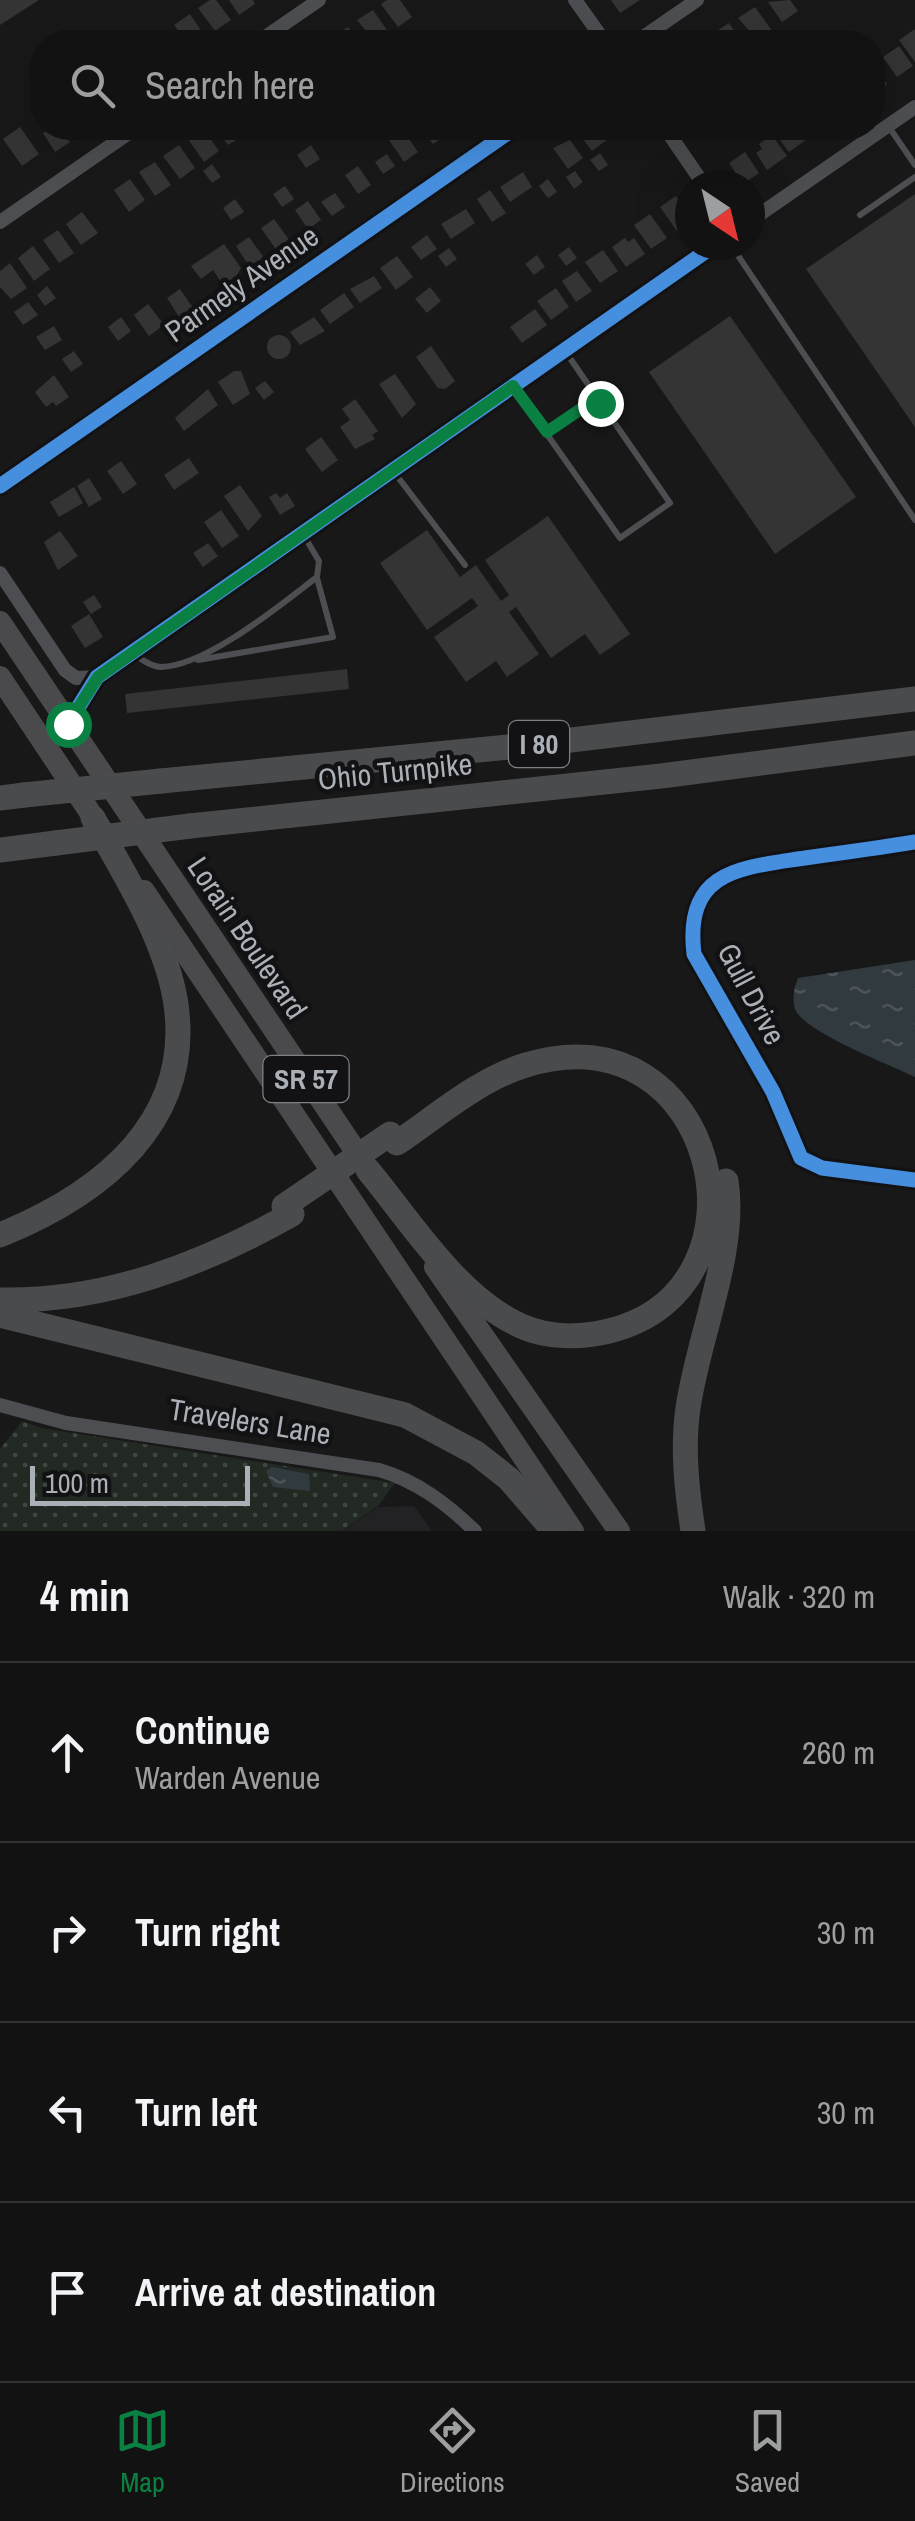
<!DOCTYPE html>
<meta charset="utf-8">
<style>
body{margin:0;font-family:"Archivo Narrow",sans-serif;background:#1b1b1b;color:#f1f3f6}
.compass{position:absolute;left:675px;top:170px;width:90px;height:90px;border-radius:50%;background:#121212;box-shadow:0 10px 40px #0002;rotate:145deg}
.scale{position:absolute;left:30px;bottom:25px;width:220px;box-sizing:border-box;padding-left:10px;border:5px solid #abb0b7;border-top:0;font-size:28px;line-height:35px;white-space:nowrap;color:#abb0b7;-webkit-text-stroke:8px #121214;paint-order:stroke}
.stop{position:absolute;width:30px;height:30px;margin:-22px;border:8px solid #0b8043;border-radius:50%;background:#fff}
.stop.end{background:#0b8043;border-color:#fff;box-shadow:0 2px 10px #0008}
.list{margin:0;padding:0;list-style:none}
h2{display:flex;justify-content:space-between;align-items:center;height:130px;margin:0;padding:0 40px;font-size:42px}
h2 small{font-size:32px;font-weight:400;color:#9c9e9f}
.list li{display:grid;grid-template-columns:65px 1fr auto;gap:30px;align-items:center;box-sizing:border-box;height:180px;padding:0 40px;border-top:2px solid #313232}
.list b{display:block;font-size:38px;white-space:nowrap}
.list p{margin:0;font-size:32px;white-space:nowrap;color:#9c9e9f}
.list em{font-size:32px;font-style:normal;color:#9c9e9f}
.icon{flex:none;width:55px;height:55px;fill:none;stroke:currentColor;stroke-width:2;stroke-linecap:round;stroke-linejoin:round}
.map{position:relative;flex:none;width:915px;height:1531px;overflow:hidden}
.search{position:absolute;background:#121212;box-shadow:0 10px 40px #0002;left:30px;right:30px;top:30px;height:110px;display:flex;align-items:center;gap:25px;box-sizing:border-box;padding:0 35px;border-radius:40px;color:#9c9e9f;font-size:38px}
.sheet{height:850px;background:#121212}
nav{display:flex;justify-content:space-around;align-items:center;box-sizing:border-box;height:140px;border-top:2px solid #313232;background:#121212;font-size:28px;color:#9c9e9f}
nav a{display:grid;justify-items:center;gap:5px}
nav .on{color:#0b8043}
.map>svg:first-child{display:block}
.built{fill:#222224}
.grass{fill:url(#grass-dots)}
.water{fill:url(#water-ripples)}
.building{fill:#343435}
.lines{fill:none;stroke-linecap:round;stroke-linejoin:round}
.service{stroke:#4d4e51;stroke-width:6}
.minor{stroke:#4d4e51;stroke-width:14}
.trunk{stroke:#4a4a4c;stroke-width:22}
.motorway{stroke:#4a4b4d;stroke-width:25}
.motorway-bridge{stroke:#4a4b4d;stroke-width:25}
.cycleway-casing{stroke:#121214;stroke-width:21}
.cycleway{stroke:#468fdf;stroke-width:15}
.route{stroke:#0b8043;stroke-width:12}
.labels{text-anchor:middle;stroke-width:9;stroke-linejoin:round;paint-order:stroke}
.shield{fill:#121214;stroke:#7d8186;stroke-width:2.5}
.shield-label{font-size:28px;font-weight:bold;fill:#abb0b7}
.street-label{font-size:30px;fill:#abb0b7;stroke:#121214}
</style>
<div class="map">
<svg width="915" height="1531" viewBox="0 0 915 1531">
<defs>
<pattern id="grass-dots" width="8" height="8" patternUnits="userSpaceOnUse" patternTransform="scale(2.5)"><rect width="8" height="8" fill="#222822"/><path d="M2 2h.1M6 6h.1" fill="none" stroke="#3f4540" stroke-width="1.8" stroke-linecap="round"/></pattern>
<pattern id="water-ripples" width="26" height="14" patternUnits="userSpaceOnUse" patternTransform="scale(2.5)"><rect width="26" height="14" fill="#313a3e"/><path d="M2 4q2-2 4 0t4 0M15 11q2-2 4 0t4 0" fill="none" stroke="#4c5458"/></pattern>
</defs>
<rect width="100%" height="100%" fill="#181818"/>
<path class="built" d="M 414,1506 L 432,1531 L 343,1531 L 378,1507 Z"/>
<path class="grass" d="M 22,1421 L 41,1428 L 395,1483 L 378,1506 L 342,1531 L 0,1531 L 0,1449 Z"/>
<path class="water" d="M 915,960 L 915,1077 C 891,1065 804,1032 795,1009 C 792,999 794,987 798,978 Z
M 272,1467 L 309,1474 L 310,1491 L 273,1487 L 266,1471 Z"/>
<path class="building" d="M 0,0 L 39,0 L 0,25 Z
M 210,0 L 216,0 L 231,20 L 215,31 L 198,8 Z
M 229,0 L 253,0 L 255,4 L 239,15 Z
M 387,0 L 400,0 L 412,17 L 398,27 L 381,4 Z
M 611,0 L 640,0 L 620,13 Z
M 790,0 L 798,11 L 782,22 L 768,2 Z
M 755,7 L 773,32 L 759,42 L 738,18 Z
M 373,10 L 389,33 L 375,42 L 357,20 Z
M 190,14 L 206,38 L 200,42 L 186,42 L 174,25 Z
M 729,23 L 742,42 L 718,42 L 712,34 Z
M 348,27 L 359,42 L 337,42 L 333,37 Z
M 915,29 L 915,62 L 899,40 Z
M 899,46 L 913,66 L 897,77 L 883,57 Z
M 872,62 L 887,84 L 872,94 Z
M 20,127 L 39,154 L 22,166 L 3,139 Z
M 51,128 L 60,128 L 70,142 L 55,152 L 43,133 Z
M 203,128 L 219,151 L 204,162 L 188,139 Z
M 215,128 L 238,128 L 244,135 L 228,145 Z
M 421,128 L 441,128 L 446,135 L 433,144 Z
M 582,128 L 599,128 L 608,139 L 592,151 L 577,131 Z
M 780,128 L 803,128 L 810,137 L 789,152 L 780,140 L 786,136 Z
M 403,130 L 418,152 L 404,162 L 389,140 Z
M 772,135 L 787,156 L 767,170 L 756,153 L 762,149 L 759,144 Z
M 570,140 L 583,158 L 568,169 L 553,148 Z
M 179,145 L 195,168 L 180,179 L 163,156 Z
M 311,145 L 320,159 L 306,168 L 297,155 Z
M 745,152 L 759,173 L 743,184 L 729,163 Z
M 600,153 L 608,165 L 599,171 L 590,160 Z
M 387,154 L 395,166 L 383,174 L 375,162 Z
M 155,162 L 171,185 L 155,196 L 139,172 Z
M 212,164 L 221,177 L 212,183 L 203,171 Z
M 358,166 L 371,185 L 358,194 L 345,175 Z
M 575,171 L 583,182 L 574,189 L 566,177 Z
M 523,172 L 532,187 L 510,202 L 500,187 Z
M 130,179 L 145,200 L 129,212 L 114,190 Z
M 548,179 L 557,192 L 548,198 L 539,186 Z
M 285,186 L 294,199 L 282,207 L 273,194 Z
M 490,190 L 506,213 L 492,222 L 477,199 Z
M 335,193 L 345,207 L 332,216 L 321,202 Z
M 915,194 L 915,427 L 806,269 Z
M 676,196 L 690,216 L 677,231 L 660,207 Z
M 235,199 L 244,212 L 231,220 L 223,208 Z
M 308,201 L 321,220 L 308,229 L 295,210 Z
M 466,209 L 475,223 L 451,239 L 441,224 Z
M 82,212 L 98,233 L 81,245 L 66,224 Z
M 650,214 L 667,238 L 651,249 L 634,225 Z
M 274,219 L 290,241 L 277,251 L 261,228 Z
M 58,230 L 74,253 L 59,263 L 43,240 Z
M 427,235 L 437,249 L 421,260 L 411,247 Z
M 249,237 L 265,259 L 251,269 L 236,246 Z
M 625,238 L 628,242 L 634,238 L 645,254 L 626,267 L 612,247 Z
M 224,244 L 241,268 L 237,275 L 223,285 L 213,270 L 201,279 L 191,266 Z
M 33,246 L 50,269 L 34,281 L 18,258 Z
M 569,247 L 577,258 L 566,266 L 558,255 Z
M 449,248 L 457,259 L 446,267 L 438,256 Z
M 603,250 L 618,271 L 600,283 L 585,262 Z
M 537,255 L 545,267 L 534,275 L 525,264 Z
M 397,256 L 413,277 L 396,290 L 380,268 Z
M 10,263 L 27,288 L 11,299 L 0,287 L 0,271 Z
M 577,271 L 592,291 L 576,302 L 562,281 Z
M 374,276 L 382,288 L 360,303 L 350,289 Z
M 47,286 L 56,298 L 45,306 L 37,295 Z
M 430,287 L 441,301 L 427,313 L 415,299 Z
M 556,288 L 569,307 L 551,320 L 537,301 Z
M 180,289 L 193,308 L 179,317 L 167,298 Z
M 344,293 L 354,307 L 330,324 L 320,310 Z
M 28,302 L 38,315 L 23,325 L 14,312 Z
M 148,304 L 164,325 L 149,336 L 134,315 Z
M 535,309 L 547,325 L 522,343 L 510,327 Z
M 730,316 L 856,497 L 775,554 L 649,372 Z
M 121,317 L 131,331 L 118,341 L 108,327 Z
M 314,317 L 325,331 L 300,345 L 290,332 Z
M 54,326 L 62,340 L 45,350 L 36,337 Z
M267 347a12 12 0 1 1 24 0a12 12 0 1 1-24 0Z
M 431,346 L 455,381 L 445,389 L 438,388 L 416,357 Z
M 74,351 L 83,364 L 71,372 L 62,359 Z
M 234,371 L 241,371 L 250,394 L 233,405 L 218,382 Z
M 395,374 L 416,404 L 402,418 L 379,384 Z
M 54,375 L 69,397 L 56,406 L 53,402 L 46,407 L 35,392 Z
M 265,381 L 274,392 L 264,400 L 255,388 Z
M 208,389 L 218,405 L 184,431 L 175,418 Z
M 355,399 L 378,431 L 372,435 L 375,439 L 355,449 L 340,427 L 350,420 L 342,409 Z
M 321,437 L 338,460 L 322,472 L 305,449 Z
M 189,458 L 199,473 L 174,490 L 164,475 Z
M 121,461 L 137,484 L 123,494 L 107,471 Z
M 89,478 L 102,499 L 89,507 L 77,486 Z
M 240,485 L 262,516 L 248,531 L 224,496 Z
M 74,487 L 83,503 L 59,517 L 50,502 Z
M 276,493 L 280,498 L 287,493 L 295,506 L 280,515 L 269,497 Z
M 221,510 L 239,536 L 222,548 L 204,522 Z
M 548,516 L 630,634 L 600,655 L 585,634 L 551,658 L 516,607 L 509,612 L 539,654 L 507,677 L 496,661 L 466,682 L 434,637 L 478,606 L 472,598 L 427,630 L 380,563 L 427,530 L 460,577 L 476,565 L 501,601 L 509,595 L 485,560 Z
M 60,531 L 78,556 L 58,570 L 44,542 Z
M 208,543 L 218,556 L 203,567 L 193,553 Z
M 94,595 L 102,607 L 91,614 L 83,602 Z
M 89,614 L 103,637 L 85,648 L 71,626 Z
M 347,669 L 349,689 L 127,713 L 125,694 Z"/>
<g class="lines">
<path class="service" d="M 889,127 L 915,165
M 860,215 L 915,177
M 731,245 L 915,520
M 513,386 L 620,538 L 670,503 L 565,351
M 547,432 L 597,398
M 394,472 L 465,565
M 133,654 C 141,659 151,667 161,667 C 207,666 280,605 317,577 L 319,561 L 303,534
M 198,660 L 333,637 L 317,578"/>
<path class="minor" d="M 575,0 L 605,42
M 258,42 L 319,0
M 636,42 L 697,0
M 665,128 L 704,185
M 750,221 L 915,107
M 0,222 L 136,128
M 0,486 L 515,128
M 0,573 L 65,670 L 76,678 L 97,677
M 68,724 L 97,677 L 715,245
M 915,842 C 878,848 842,853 805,858 C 740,868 684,870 694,954 L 773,1092 L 801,1158 L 822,1168 L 915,1180
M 0,1405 L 66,1423 L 379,1470 C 417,1481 447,1504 475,1531"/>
<path class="trunk" d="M 0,622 L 369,1171
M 0,677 L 103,832
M 144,891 L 573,1531
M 435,1267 L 619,1531"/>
<path class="motorway" d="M 161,781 L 529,745 L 915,699
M 0,798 L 24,795
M 190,826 L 661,776 L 915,743
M 0,850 L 56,843
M 368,1170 C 411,1222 457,1297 521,1326 C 548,1338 580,1338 609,1331 C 782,1289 717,1006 526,1065 C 479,1079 437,1116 397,1143
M 0,1235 C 101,1194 196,1121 175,998 C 163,934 124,874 93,818
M 0,1300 C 105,1302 202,1265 292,1214
M 0,1315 L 405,1415 L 476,1453 L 509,1479 L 554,1531
M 693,1531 C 687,1491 682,1449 688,1408 C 698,1337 737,1251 726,1181"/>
<path class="motorway-bridge" d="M 24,795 L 161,781
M 56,843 L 190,826
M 284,1206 L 390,1134"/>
<defs>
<path id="cycleway" d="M 0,486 L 515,128
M 68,724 L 97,677 L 715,245
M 915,842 C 878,848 842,853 805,858 C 740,868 684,870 694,954 L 773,1092 L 801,1158 L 822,1168 L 915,1180"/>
</defs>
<use href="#cycleway" class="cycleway-casing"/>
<use href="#cycleway" class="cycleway"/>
</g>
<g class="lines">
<path class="route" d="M 68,724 L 98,677 L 513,386 L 547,432 L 597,398 L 600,403"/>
</g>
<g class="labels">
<g class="shield">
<rect x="509" y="721" width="60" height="46" rx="8"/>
<rect x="263.5" y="1056" width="85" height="46" rx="8"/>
</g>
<g class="shield-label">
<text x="539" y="754">I 80</text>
<text x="306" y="1089">SR 57</text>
</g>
<g class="street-label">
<text transform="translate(242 284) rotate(-35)" y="10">Parmely Avenue</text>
<text transform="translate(395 772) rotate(-6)" y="10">Ohio Turnpike</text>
<text transform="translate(247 938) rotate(56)" y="10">Lorain Boulevard</text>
<text transform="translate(751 994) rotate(62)" y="10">Gull Drive</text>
<text transform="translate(250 1422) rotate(9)" y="10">Travelers Lane</text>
</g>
</g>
</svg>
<svg class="compass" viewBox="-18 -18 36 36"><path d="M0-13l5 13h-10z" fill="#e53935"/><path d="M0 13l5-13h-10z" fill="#9c9e9f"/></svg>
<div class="scale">100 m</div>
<div class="stop" style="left:68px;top:724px"></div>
<div class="stop end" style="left:600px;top:403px"></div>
<div class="search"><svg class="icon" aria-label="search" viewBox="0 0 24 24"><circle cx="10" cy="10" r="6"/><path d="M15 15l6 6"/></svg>Search here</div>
</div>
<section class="sheet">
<h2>4 min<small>Walk · 320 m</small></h2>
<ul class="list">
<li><svg class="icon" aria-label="ahead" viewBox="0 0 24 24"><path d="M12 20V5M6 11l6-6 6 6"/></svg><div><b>Continue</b><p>Warden Avenue</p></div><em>260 m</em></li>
<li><svg class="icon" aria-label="right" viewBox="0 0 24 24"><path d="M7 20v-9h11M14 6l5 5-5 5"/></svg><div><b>Turn right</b></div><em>30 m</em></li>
<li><svg class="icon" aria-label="left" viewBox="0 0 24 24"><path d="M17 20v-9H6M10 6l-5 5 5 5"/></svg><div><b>Turn left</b></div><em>30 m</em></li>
<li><svg class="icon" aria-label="arrive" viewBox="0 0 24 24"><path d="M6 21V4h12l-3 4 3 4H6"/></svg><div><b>Arrive at destination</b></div></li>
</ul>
</section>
<nav>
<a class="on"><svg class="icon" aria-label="map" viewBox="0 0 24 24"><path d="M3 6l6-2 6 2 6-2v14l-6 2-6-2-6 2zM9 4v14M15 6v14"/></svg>Map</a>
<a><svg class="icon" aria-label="directions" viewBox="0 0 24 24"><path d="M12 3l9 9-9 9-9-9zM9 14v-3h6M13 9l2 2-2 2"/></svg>Directions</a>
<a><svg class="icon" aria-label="saved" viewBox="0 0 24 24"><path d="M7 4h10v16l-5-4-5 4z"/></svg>Saved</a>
</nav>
